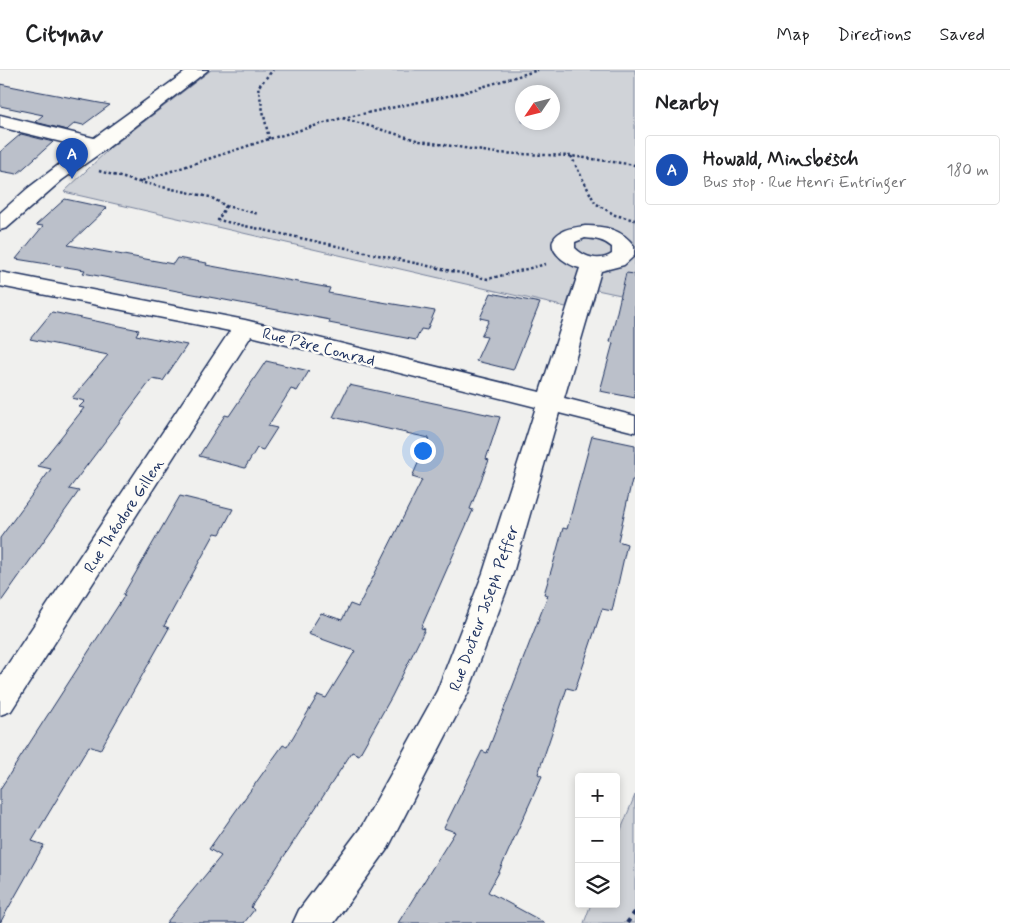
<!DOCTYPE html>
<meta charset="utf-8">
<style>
body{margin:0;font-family:Mynerve,sans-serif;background:#f6f6f6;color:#202124}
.controls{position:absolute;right:15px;bottom:15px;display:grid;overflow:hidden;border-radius:5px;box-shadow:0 2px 8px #0003}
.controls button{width:45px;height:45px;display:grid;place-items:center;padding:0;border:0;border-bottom:1px solid #e0e0e0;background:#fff;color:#202124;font:25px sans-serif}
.compass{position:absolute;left:515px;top:15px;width:45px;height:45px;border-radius:50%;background:#fff;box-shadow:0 2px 8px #0003;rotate:235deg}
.you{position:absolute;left:422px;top:380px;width:18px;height:18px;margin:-12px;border:4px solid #fff;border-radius:50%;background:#1a73e8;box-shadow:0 0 0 8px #1a73e833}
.badge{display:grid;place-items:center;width:32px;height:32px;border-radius:50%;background:#1b2f5e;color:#fff;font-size:16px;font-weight:700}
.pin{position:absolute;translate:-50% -41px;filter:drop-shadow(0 1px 2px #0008)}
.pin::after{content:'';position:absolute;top:26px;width:18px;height:15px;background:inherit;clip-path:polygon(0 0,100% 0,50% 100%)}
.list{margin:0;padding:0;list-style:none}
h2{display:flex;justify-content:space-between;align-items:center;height:65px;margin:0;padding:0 20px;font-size:21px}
h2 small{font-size:16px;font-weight:400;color:#757577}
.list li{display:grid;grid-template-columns:32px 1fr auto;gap:15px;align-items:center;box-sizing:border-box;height:70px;margin:0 10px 10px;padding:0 10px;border:1px solid #e0e0e0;border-radius:5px}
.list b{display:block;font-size:19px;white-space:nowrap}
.list p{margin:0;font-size:16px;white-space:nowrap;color:#757577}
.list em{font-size:16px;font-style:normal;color:#757577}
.icon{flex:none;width:28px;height:28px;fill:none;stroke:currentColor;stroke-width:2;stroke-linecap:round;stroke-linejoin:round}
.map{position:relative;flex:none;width:635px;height:853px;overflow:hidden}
header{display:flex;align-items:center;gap:30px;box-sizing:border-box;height:70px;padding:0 25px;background:#fff;border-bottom:1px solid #e0e0e0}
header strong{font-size:24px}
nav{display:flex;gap:28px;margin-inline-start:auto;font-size:18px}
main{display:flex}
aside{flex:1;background:#fff}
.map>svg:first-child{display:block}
.green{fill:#d0d3d8;stroke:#76819b;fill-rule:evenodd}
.building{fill:#bbc0ca;stroke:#1b2f5e}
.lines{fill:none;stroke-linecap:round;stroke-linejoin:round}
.minor-casing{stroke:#1b2f5e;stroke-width:3}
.path-far1{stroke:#1b2f5e;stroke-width:2.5;stroke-dasharray:2.5 2.5;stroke-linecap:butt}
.path{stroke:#1b2f5e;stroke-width:4;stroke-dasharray:4.5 4.5;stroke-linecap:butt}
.minor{fill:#fdfcf7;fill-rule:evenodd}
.labels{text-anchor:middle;stroke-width:5;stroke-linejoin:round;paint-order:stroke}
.street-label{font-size:16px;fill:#1b2f5e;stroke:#fdfcf7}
</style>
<header>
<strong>Citynav</strong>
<nav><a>Map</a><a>Directions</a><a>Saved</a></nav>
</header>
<main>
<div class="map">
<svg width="635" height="853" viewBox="0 0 635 853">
<rect width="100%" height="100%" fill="#f0f0ee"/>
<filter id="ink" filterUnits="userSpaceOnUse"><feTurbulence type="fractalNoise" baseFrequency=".02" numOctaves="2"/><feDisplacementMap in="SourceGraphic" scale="10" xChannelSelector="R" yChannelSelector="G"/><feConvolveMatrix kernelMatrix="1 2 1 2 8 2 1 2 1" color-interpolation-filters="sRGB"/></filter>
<g filter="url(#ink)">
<path class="green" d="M 211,0 L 635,0 L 635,228 L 573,215 L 566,237 L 64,122 L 110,78 ZM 522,22 L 552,22 L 552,52 L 522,52 Z
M 635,725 L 635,853 L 584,853 L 591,834 L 616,834 L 616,772 Z"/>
<path class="building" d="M 0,14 L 25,19 L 110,35 L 83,55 L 75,53 L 67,60 L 35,52 L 43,45 L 0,36 Z
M 21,64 L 53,72 L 17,104 L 0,101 L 0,82 Z
M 65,129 L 107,138 L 68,175 L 173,194 L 177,188 L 207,193 L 206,195 L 330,218 L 328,223 L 435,241 L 427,260 L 421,259 L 416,270 L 329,253 L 330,250 L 83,203 L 85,200 L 16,189 L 43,156 L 36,155 Z
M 626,203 L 635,204 L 635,328 L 600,321 L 613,273 L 610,272 Z
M 491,223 L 540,233 L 513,300 L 476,291 L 487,267 L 481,266 L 489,250 L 480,248 Z
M 52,242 L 139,260 L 136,265 L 187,275 L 163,311 L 152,309 L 69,419 L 79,421 L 0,533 L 0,468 L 51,399 L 38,396 L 84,338 L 79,337 L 85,331 L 72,328 L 108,285 L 30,269 Z
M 266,291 L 309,301 L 297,321 L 291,319 L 268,356 L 277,358 L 263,380 L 257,378 L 245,398 L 199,386 L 225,345 L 229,346 Z
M 349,315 L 500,347 L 486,389 L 489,390 L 470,439 L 473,440 L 421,558 L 425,559 L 392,626 L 359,685 L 352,682 L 251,837 L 254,840 L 244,853 L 166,853 L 221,786 L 209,779 L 235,742 L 283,675 L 287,677 L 318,625 L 326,628 L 355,581 L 308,564 L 321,543 L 342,550 L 350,534 L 358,537 L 422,410 L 412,407 L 429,368 L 333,347 Z
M 592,366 L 635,375 L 635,410 L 632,410 L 618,471 L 627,474 L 612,541 L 602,539 L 575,620 L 567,618 L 538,704 L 542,706 L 499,802 L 488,822 L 545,853 L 398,853 L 455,762 L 444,758 L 482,681 L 487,683 L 548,525 L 544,524 L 554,491 L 563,458 L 567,459 Z
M 180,426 L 233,439 L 220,464 L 215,463 L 164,556 L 169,558 L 100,680 L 89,676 L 32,771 L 44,775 L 0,853 L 0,719 L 125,525 L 123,525 Z"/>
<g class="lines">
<defs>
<path id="minor" d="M 188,0 L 208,0 L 106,79 L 62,110 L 7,158 L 0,160 L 0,143 L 27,119 L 82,77 L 0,57 L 0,45 L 94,68 Z
M 585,156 C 604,156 622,159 634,176 L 634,186 L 624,195 L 601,201 L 564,328 L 635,346 L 635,362 L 559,343 L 513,503 L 468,623 L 388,778 L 334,853 L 293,853 L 299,840 L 362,756 L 437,621 L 483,503 L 536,337 L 251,266 L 11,641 L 0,645 L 0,606 L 230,261 L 0,216 L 0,202 L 245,250 L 540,322 L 580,198 C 565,195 539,175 561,162 C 567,158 578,157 585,156 ZM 585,168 C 596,169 604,170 612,177 L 612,184 C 600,192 585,188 575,178 L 575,172 Z"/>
</defs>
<use href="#minor" class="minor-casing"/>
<path class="path-far1" d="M 343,48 L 462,23 L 538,0
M 269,69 L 258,17 L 273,0
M 571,86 L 595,133 L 615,145 L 635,150
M 99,101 L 138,112 L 269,69 L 342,48 L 420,71 L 496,83 L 571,86 L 635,95
M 139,112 L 210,127 L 226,136 L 259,144
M 226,136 L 218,150 L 488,209 L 546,194"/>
<path class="path" d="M 627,853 L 635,842"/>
<use href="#minor" class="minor"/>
</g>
</g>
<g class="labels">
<g class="street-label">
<text transform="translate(319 276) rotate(14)" y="6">Rue Père Conrad</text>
<text transform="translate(123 445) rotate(-57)" y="6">Rue Théodore Gillen</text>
<text transform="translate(483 538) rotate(-70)" y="6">Rue Docteur Joseph Peffer</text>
</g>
</g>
</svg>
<div class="controls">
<button>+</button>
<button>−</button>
<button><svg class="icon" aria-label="layers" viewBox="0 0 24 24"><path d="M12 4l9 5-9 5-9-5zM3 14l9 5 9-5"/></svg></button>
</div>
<svg class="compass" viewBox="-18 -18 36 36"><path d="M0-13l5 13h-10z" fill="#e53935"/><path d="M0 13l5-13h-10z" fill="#757577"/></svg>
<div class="you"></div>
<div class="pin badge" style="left:72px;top:109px;background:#1a4fb4">A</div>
</div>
<aside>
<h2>Nearby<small></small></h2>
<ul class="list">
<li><span class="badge" style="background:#1a4fb4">A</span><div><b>Howald, Minsbësch</b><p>Bus stop · Rue Henri Entringer</p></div><em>180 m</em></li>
</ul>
</aside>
</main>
